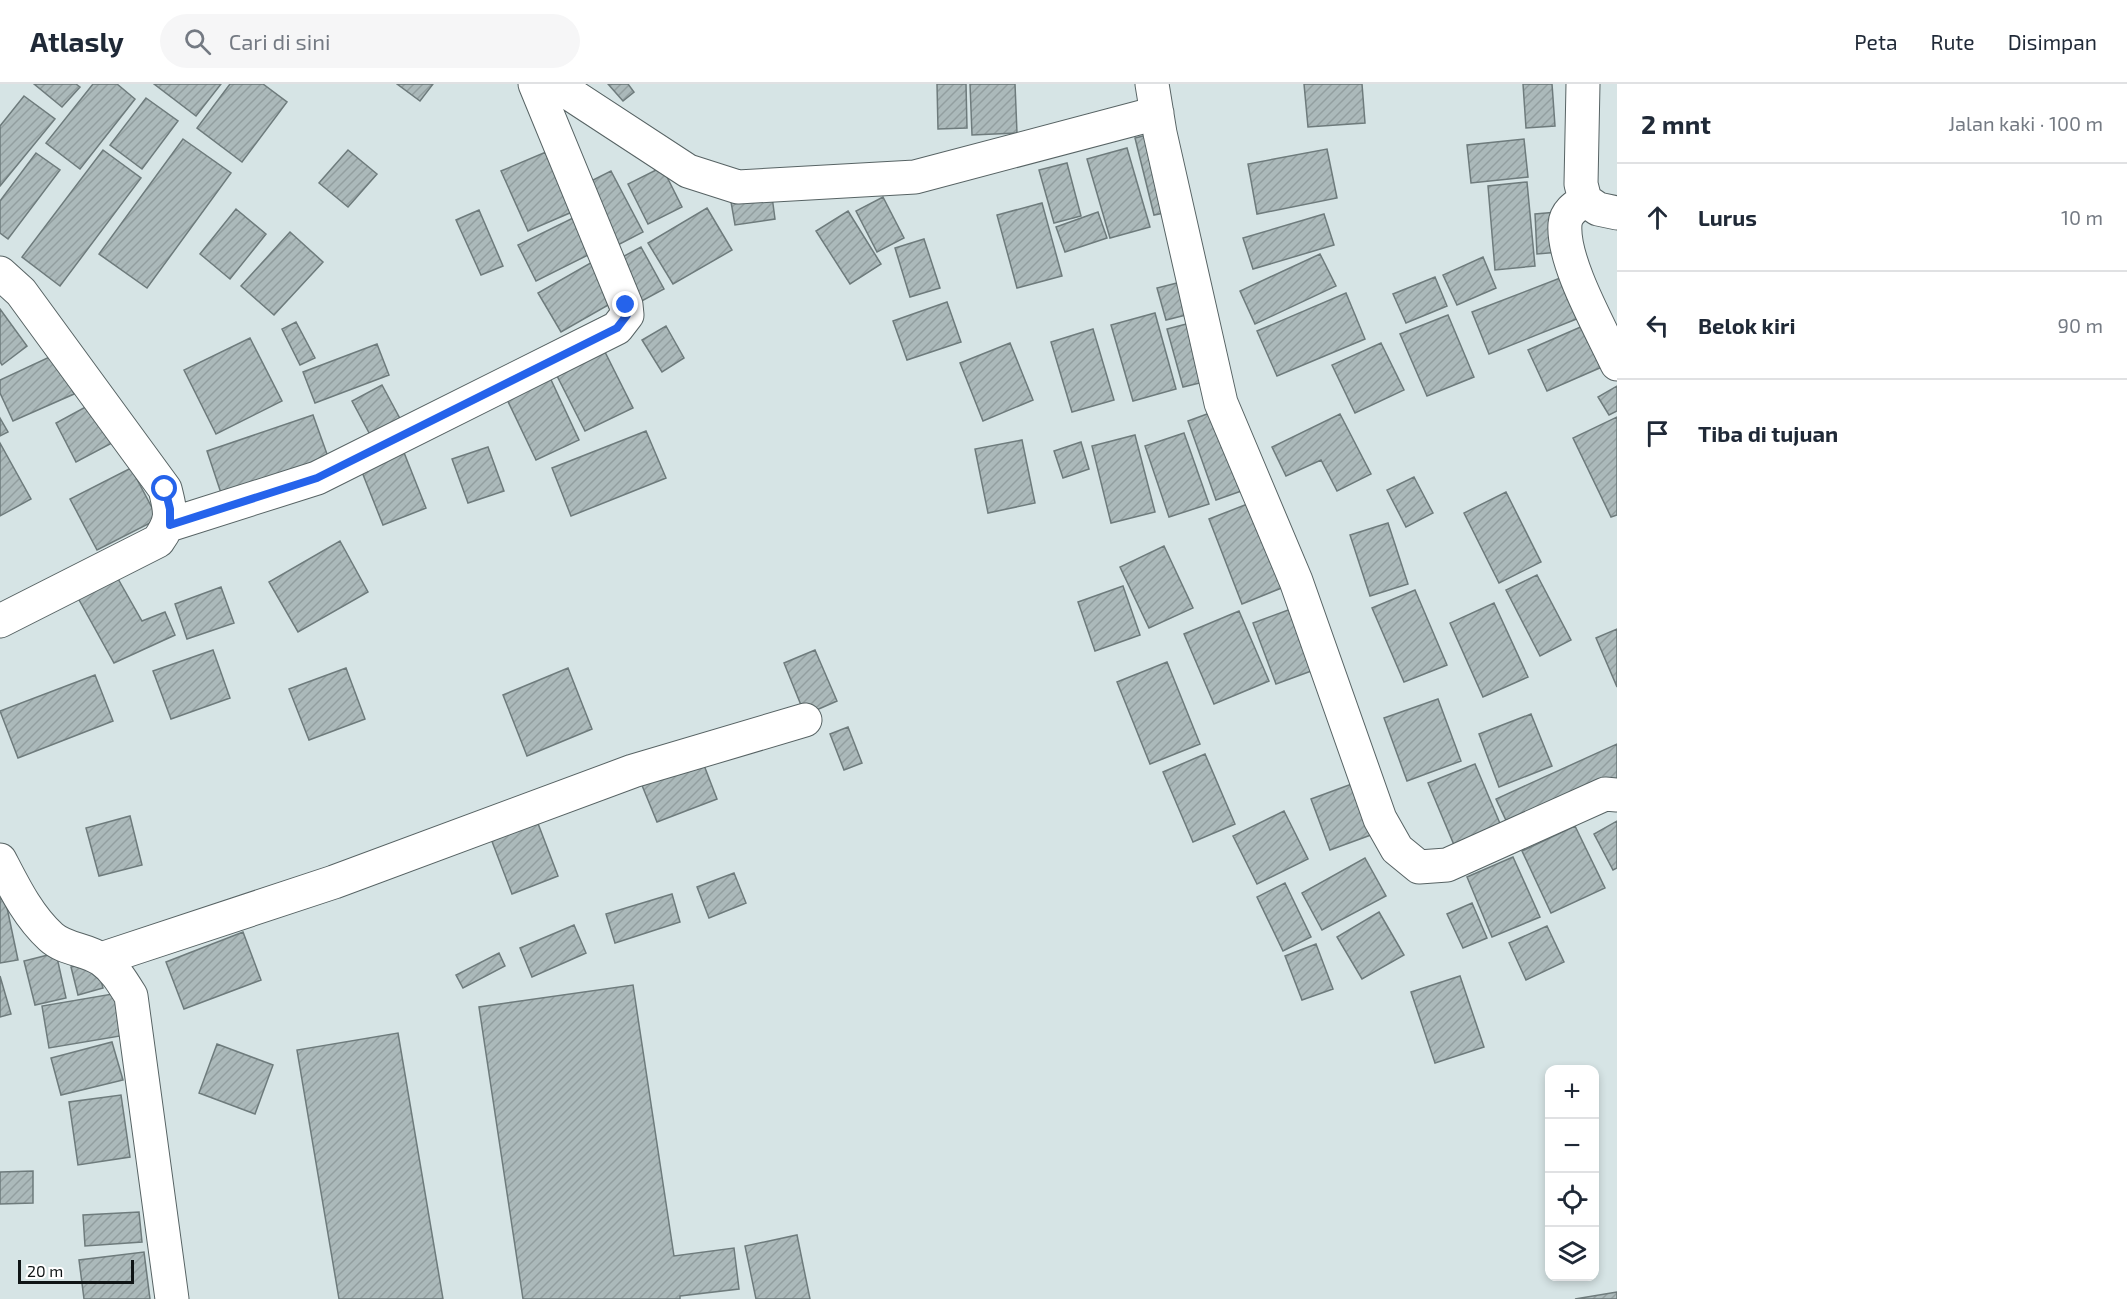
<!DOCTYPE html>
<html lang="id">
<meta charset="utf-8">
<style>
body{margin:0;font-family:"Exo 2",sans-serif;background:#f6f6f7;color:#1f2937}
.controls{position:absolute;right:18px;bottom:18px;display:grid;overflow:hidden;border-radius:12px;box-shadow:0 3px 9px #0003}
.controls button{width:54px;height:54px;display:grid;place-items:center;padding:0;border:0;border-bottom:2px solid #e0e1e3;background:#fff;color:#1f2937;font:30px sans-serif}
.scale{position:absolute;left:18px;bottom:15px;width:116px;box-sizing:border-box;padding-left:6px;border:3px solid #101516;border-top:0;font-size:16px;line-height:21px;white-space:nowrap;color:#101516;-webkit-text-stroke:4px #fff;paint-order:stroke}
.stop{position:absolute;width:18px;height:18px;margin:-14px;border:4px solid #2563eb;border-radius:50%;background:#fff}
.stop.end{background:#2563eb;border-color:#fff;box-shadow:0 2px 6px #0008}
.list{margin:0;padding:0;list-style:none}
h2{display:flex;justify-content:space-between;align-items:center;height:78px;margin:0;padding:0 24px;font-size:26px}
h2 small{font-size:20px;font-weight:400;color:#747a83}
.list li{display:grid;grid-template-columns:39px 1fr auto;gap:18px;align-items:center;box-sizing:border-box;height:108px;padding:0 24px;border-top:2px solid #e0e1e3}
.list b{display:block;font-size:22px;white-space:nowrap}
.list em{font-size:20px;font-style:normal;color:#747a83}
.icon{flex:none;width:33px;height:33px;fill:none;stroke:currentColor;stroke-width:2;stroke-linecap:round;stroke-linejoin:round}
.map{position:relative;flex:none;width:1617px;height:1215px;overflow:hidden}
header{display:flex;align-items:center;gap:36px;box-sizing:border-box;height:84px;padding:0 30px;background:#fff;border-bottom:2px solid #e0e1e3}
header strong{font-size:28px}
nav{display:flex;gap:33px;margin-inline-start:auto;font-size:21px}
.search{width:420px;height:54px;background:#f6f6f7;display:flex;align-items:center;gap:15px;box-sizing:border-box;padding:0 21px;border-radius:33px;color:#747a83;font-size:22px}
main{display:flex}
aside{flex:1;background:#fff}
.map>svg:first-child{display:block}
.building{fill:url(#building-hatch);stroke:#6e7b7c;stroke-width:1.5}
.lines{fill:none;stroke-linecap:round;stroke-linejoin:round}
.street-casing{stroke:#576364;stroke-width:35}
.street{stroke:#fff;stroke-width:33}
.route{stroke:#2563eb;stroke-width:8}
</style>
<header>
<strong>Atlasly</strong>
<div class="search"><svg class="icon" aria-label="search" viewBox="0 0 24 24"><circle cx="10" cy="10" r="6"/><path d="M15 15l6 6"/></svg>Cari di sini</div>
<nav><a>Peta</a><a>Rute</a><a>Disimpan</a></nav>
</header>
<main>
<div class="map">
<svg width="1617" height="1215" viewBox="0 0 1617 1215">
<defs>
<pattern id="building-hatch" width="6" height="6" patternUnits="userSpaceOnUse" patternTransform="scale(1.5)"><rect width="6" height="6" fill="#abb9ba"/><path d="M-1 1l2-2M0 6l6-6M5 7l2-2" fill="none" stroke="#929e9f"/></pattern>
</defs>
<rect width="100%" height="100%" fill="#d6e4e5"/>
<path class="building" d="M 34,0 L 76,0 L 80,3 L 62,23 Z
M 93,0 L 117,0 L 135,15 L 80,85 L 46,59 Z
M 154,0 L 221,0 L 196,32 Z
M 230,0 L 263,0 L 287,18 L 242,78 L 197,44 Z
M 397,0 L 433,0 L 420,17 Z
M 608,0 L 628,0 L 634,8 L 623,17 Z
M 937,0 L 966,0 L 967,44 L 938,45 Z
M 970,0 L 1015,0 L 1017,49 L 972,51 Z
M 1304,0 L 1362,0 L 1365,39 L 1308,43 Z
M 1523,0 L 1552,0 L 1555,42 L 1526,44 Z
M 24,12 L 55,35 L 0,102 L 0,42 Z
M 146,14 L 178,37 L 142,85 L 110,61 Z
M 1155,49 L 1174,127 L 1154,131 L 1135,54 Z
M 183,55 L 231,89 L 147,204 L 99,170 Z
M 1524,55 L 1528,93 L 1471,99 L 1467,61 Z
M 1127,64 L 1150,143 L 1110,154 L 1087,75 Z
M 1327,65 L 1337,114 L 1257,130 L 1248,80 Z
M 103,66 L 141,94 L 60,202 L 22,173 Z
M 348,66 L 377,90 L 348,123 L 319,99 Z
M 546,68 L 572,128 L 528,147 L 501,87 Z
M 36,69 L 60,86 L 8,155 L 0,149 L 0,117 Z
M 1067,79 L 1081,132 L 1054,139 L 1039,86 Z
M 662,83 L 682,123 L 648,140 L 628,100 Z
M 611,87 L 643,148 L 614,163 L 581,102 Z
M 1527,98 L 1535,182 L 1495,186 L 1488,102 Z
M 771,105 L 775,135 L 735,141 L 730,112 Z
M 883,113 L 904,154 L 877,168 L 856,127 Z
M 1042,119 L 1062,192 L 1017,204 L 997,131 Z
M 707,124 L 732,166 L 673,200 L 648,159 Z
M 236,125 L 266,150 L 230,195 L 200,170 Z
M 479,126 L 503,182 L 481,191 L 456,136 Z
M 848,127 L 881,180 L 850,200 L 816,147 Z
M 1098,128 L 1107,154 L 1065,168 L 1056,143 Z
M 1557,128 L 1560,168 L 1537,170 L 1535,130 Z
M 1324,130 L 1334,161 L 1253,185 L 1243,154 Z
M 577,132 L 594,168 L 536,197 L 518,161 Z
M 290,148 L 323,178 L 274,231 L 241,202 Z
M 924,155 L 940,204 L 910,213 L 895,164 Z
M 641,163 L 664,205 L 638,219 L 615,177 Z
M 1320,170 L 1336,202 L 1255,240 L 1240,207 Z
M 1483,173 L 1496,204 L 1457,221 L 1443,191 Z
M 594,177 L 617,216 L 561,248 L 538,209 Z
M 1568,191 L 1584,232 L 1489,270 L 1472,228 Z
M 1435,193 L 1447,222 L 1406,239 L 1393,210 Z
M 1185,197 L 1194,229 L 1166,236 L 1157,204 Z
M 1346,209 L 1365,255 L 1277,292 L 1257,247 Z
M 947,218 L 961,258 L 907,276 L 893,237 Z
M 0,225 L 27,262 L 2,281 L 0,278 Z
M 1155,229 L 1176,305 L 1133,317 L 1111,241 Z
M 1448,231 L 1474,293 L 1427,312 L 1400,250 Z
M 1198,237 L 1212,296 L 1183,303 L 1167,245 Z
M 296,238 L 315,274 L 300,281 L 282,245 Z
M 1592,238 L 1611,279 L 1547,307 L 1528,266 Z
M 666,242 L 684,274 L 662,288 L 642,256 Z
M 1093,245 L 1114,316 L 1072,328 L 1051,258 Z
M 250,254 L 282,317 L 216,350 L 184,286 Z
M 599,256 L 633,324 L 585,347 L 551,280 Z
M 1010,259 L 1033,316 L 983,337 L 960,279 Z
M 1381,259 L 1404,306 L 1355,329 L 1332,281 Z
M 377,260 L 389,291 L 315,319 L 303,288 Z
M 56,270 L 74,310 L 13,337 L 0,309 L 0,296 Z
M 546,285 L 579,356 L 536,376 L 502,305 Z
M 382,301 L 404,342 L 374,358 L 352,317 Z
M 1617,302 L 1617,327 L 1609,331 L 1598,313 Z
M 91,320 L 112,359 L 76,378 L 56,339 Z
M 1218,326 L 1247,405 L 1216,416 L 1188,337 Z
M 1340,330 L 1371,390 L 1337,407 L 1321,376 L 1286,392 L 1272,363 Z
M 313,331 L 332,384 L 225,421 L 207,367 Z
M 1617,333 L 1617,431 L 1611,433 L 1573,354 Z
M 0,334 L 8,348 L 0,352 Z
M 646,347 L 666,394 L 571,432 L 552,384 Z
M 1184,349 L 1209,420 L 1169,433 L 1145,362 Z
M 1135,351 L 1155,428 L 1111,439 L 1092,362 Z
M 1022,356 L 1035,419 L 988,429 L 975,365 Z
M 1081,358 L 1089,385 L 1063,394 L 1054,367 Z
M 0,359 L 31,415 L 0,432 Z
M 401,361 L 426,424 L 383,441 L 358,378 Z
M 488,363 L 504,407 L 468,419 L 452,375 Z
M 131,384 L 158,435 L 97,466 L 70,415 Z
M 1414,393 L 1433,429 L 1406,443 L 1387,406 Z
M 1506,408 L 1541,478 L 1499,499 L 1464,429 Z
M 1250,419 L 1284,503 L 1242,520 L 1209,435 Z
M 1388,439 L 1408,500 L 1370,512 L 1350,451 Z
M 340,457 L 368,508 L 298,548 L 269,498 Z
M 1164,462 L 1193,524 L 1149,544 L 1120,483 Z
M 1537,491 L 1571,556 L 1540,572 L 1506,506 Z
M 117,493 L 142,537 L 165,528 L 175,551 L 114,579 L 78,514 Z
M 1123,502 L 1140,551 L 1095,567 L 1078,518 Z
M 221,503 L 234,539 L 187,555 L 175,520 Z
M 1415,506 L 1447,581 L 1404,598 L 1372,524 Z
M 1494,519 L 1528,593 L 1483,613 L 1450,539 Z
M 1291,525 L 1314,586 L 1276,600 L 1253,539 Z
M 1239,527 L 1269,597 L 1214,620 L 1184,550 Z
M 1617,545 L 1617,603 L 1596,554 Z
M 213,566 L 230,614 L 171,635 L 153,587 Z
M 815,566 L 837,617 L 805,631 L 784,579 Z
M 1167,578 L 1200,660 L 1150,680 L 1117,598 Z
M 346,584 L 365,635 L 309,656 L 289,605 Z
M 568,584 L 592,645 L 527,672 L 503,611 Z
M 95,591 L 113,637 L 18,674 L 0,627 Z
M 1438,615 L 1461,677 L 1407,697 L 1384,634 Z
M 1531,630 L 1552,682 L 1499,703 L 1479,650 Z
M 848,643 L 862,679 L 844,686 L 830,650 Z
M 1617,660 L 1617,698 L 1511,747 L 1496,715 Z
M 1205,670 L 1235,740 L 1193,758 L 1163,688 Z
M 702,676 L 717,715 L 657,738 L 641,699 Z
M 1475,680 L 1504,749 L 1457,768 L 1428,699 Z
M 1360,697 L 1379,748 L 1330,766 L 1311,715 Z
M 1284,727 L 1308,775 L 1257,800 L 1233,752 Z
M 534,729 L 558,792 L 512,810 L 488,747 Z
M 130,732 L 142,781 L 99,792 L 86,744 Z
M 1617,737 L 1617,784 L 1613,786 L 1594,750 Z
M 1575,742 L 1605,804 L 1551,829 L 1522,767 Z
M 1513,773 L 1540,833 L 1492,853 L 1467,793 Z
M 1365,774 L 1386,812 L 1322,846 L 1302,809 Z
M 734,789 L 746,819 L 709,834 L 697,803 Z
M 1285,799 L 1311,853 L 1283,867 L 1257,813 Z
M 672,810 L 680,838 L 615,859 L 606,830 Z
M 5,814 L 18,876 L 0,879 L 0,815 Z
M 1472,819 L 1487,854 L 1463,864 L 1447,830 Z
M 1379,828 L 1404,871 L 1362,895 L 1337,853 Z
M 574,841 L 586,869 L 532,893 L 520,864 Z
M 1547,842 L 1564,878 L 1526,896 L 1509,859 Z
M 243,848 L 261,896 L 184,925 L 166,878 Z
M 1316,860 L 1333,905 L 1302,916 L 1285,872 Z
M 56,869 L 66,914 L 35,921 L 24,877 Z
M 499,869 L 505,882 L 463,904 L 456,891 Z
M 96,877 L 103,904 L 78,911 L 71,883 Z
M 0,892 L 11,930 L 0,933 Z
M 1460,892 L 1484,963 L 1435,979 L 1411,908 Z
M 633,901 L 674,1172 L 734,1164 L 739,1205 L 680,1212 L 680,1215 L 523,1215 L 479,923 Z
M 124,908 L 132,950 L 49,964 L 42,922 Z
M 398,949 L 443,1215 L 339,1215 L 297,966 Z
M 112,958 L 123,996 L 61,1011 L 51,974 Z
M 217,960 L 273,981 L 255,1030 L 199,1009 Z
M 121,1011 L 130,1073 L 78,1081 L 69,1018 Z
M 33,1087 L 33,1119 L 0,1120 L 0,1088 Z
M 139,1128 L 142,1158 L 85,1162 L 83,1131 Z
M 797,1151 L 810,1215 L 756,1215 L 745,1162 Z
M 144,1168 L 150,1215 L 84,1215 L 79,1176 Z
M 1617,1208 L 1617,1215 L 1575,1215 Z"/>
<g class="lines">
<defs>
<path id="street" d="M 555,0 L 688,87 L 738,103 L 915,93 L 1157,29
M 1152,0 L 1160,49 L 1221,319 L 1296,497 L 1380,735 L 1397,765 L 1419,783 L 1447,781 L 1605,710 L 1617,711
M 1583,0 L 1581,100 L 1585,116 L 1598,125 L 1617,129
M 1585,116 C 1576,122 1566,128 1565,140 C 1562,178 1601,245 1617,280
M 0,189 L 21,208 L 165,405 C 171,429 173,436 158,457 L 0,537
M 169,441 L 317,394 L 617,244 L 627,231 L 626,221 L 535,0
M 0,776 C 14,803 28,832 51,853 C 65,866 87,865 102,876 C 115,885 123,899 131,912 L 172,1215
M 101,875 L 334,798 L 633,687 L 805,636"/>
</defs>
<use href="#street" class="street-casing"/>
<use href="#street" class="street"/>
</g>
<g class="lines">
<path class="route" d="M 165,405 L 170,425 L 170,441 L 317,394 L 617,244 L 627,231 L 626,221"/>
</g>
</svg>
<div class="controls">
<button>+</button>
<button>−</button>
<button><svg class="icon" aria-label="locate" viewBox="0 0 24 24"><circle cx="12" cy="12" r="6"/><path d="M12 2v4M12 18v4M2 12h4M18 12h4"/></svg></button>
<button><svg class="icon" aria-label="layers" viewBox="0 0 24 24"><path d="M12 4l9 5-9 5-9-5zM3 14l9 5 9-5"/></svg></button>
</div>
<div class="scale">20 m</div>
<div class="stop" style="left:165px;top:405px"></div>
<div class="stop end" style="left:626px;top:221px"></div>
</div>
<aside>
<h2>2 mnt<small>Jalan kaki · 100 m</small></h2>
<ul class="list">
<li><svg class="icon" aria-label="ahead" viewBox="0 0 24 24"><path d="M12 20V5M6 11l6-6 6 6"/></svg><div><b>Lurus</b></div><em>10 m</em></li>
<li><svg class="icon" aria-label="left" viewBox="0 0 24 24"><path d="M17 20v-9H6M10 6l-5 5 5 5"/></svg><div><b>Belok kiri</b></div><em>90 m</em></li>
<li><svg class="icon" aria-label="arrive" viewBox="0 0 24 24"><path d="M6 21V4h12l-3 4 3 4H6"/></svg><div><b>Tiba di tujuan</b></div></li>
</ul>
</aside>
</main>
